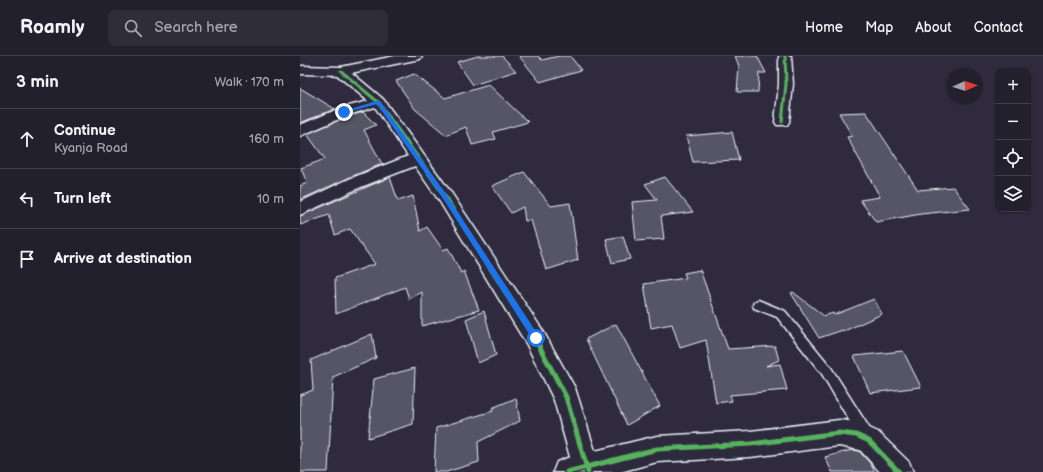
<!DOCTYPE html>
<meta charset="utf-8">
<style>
body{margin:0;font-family:"Balsamiq Sans",sans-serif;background:#2f2d3a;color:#f1f3f6}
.controls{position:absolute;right:12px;top:12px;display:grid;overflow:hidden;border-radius:8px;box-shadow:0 1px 3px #0004}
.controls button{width:36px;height:36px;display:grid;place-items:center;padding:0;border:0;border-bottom:1px solid #403e4a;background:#23202e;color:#f1f3f6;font:20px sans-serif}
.compass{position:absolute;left:647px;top:12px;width:36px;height:36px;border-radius:50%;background:#23202e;box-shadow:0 1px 3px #0004;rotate:87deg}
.stop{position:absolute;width:12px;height:12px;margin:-9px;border:3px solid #1a73e8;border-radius:50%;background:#fff}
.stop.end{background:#1a73e8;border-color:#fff;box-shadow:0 1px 4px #0008}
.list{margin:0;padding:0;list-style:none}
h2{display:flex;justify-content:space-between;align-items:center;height:52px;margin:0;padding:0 16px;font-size:17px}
h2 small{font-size:13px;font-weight:400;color:#a3a3aa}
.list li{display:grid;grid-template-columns:26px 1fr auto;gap:12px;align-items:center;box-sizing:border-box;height:60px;padding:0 16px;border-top:1px solid #403e4a}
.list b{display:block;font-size:15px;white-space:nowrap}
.list p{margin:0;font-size:13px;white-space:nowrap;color:#a3a3aa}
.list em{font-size:13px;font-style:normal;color:#a3a3aa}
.icon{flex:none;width:22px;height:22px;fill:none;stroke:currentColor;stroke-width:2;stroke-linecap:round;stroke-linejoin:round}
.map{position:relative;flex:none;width:743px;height:416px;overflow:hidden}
header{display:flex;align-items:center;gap:24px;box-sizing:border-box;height:56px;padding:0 20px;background:#23202e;border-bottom:1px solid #403e4a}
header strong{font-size:19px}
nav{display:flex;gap:22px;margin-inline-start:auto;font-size:14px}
.search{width:280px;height:36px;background:#2f2d3a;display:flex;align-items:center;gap:10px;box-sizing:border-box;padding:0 14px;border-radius:8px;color:#a3a3aa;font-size:15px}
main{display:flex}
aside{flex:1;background:#23202e}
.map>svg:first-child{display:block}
.building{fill:#575565;stroke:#e8f1f8}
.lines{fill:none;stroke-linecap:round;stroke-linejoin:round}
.lane-casing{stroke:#e8f1f8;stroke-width:3}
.street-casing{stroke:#e8f1f8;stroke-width:3}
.secondary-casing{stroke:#e8f1f8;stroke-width:3}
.lane{fill:#2f2a3d;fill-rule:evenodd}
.street{fill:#2f2a3d;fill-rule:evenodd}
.secondary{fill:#2f2a3d;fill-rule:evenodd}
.cycleway-far2-casing{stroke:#2f2a3d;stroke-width:5}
.cycleway-far1-casing{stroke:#2f2a3d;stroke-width:6}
.cycleway-casing{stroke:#2f2a3d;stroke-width:8}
.cycleway-far2{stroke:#56b35d;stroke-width:3}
.cycleway-far1{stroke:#56b35d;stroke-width:3.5}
.cycleway{stroke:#56b35d;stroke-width:5}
.route{fill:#1a73e8}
</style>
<header>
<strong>Roamly</strong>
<div class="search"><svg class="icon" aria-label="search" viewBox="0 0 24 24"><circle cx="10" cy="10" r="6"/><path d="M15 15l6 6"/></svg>Search here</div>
<nav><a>Home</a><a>Map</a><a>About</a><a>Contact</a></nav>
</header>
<main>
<aside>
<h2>3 min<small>Walk · 170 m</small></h2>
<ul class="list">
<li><svg class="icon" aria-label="ahead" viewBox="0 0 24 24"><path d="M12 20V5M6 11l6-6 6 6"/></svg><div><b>Continue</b><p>Kyanja Road</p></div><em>160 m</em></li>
<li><svg class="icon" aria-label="left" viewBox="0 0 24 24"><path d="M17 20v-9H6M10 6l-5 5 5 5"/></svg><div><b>Turn left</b></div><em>10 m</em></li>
<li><svg class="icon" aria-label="arrive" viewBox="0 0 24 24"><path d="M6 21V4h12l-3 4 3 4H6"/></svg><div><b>Arrive at destination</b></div></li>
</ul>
</aside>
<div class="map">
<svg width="743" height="416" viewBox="0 0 743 416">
<rect width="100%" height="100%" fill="#2f2a3d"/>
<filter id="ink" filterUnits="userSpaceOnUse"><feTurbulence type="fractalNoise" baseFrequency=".025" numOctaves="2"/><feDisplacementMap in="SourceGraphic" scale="8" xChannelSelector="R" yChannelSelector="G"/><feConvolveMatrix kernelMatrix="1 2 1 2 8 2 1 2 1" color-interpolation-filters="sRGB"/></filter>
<g filter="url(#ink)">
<path class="building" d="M 178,0 L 202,0 L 216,15 L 173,29 L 157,6 Z
M 219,0 L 238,0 L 242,4 L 259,0 L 270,0 L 281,14 L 240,26 Z
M 435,0 L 457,0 L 466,17 L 459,17 L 458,36 L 437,36 L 439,10 Z
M 114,18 L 145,42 L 189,29 L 228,66 L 193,76 L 196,83 L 172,89 L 166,71 L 146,79 L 115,53 L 96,25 Z
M 0,32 L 35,53 L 0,67 Z
M 63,56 L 76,69 L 64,74 L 82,108 L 48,122 L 0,144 L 0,130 L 7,127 L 1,112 L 25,103 L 7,78 L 49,60 Z
M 566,56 L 618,134 L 653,131 L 670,153 L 621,158 L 576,166 L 560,144 L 580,141 L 547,81 L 552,80 L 539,57 Z
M 432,76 L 439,104 L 393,106 L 386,80 Z
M 224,116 L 251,150 L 270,147 L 278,204 L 246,214 L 231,164 L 225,165 L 223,151 L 211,157 L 192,130 Z
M 90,121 L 98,145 L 113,140 L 120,175 L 127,171 L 143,194 L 148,192 L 161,217 L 164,215 L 179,254 L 122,270 L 122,236 L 109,243 L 105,231 L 36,258 L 35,222 L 75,208 L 50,173 L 35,179 L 29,159 L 0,169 L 0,160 Z
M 365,121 L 393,156 L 361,160 L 364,183 L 336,185 L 332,146 L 357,144 L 345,128 Z
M 323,180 L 330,203 L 312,207 L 306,183 Z
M 400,214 L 428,293 L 475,290 L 479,304 L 466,310 L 480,308 L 487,334 L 430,339 L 432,345 L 416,347 L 406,284 L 380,292 L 372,268 L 351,272 L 344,228 L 386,222 L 384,217 Z
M 493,236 L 524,260 L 533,257 L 534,259 L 574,243 L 582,258 L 544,275 L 543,274 L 519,282 L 491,237 Z
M 184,255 L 196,299 L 178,307 L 166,263 Z
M 316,268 L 360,350 L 327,369 L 286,283 Z
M 72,278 L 76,302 L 33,321 L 28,416 L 0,416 L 0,339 L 13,334 L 11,304 Z
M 603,295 L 621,331 L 570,337 L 554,300 Z
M 115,312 L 113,368 L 68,382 L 74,323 Z
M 216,342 L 220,365 L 178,386 L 179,406 L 146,416 L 134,416 L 136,372 L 193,355 L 192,352 Z
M 552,394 L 559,395 L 570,407 L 575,416 L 532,416 L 525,401 Z"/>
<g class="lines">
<defs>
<path id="lane" d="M 458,244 L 485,255 L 530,310 L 570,373 L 572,378 L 570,383 L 565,385 L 560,383 L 522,318 L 477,261 L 454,252 L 453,249 L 454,246 Z"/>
<path id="street" d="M 479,0 L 491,0 L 493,28 L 489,66 L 487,69 L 477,69 L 475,66 L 479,28 Z
M 41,11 L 46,12 L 83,43 L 152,138 L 243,275 L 275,332 L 295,395 L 357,380 L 450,375 L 539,364 L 556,366 L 578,376 L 609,406 L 613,416 L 580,416 L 560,394 L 539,390 L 450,401 L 357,406 L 320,416 L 253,416 L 257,406 L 270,401 L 254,344 L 227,289 L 140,146 L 115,110 L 61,131 L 0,159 L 0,146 L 49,123 L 108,100 L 75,51 L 48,59 L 0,80 L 0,69 L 38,53 L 68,45 L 36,18 L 35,15 Z"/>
<path id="secondary" d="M 95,0 L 122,0 L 120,3 L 115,4 L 41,19 L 0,18 L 0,10 L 41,11 Z"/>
</defs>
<use href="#lane" class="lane-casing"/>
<use href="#street" class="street-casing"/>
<use href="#secondary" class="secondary-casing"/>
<use href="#lane" class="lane"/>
<use href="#street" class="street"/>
<use href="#secondary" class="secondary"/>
<defs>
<path id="cycleway-far2" d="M 41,15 L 78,46 L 119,103
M 482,66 L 486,28 L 485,0"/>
<path id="cycleway-far1" d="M 118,102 L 146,142 L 207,239"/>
<path id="cycleway" d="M 207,238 L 235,282 L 266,341 L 288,416
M 267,416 L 357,393 L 450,388 L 539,377 L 556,379 L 569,385 L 599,416"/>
</defs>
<use href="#cycleway-far2" class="cycleway-far2-casing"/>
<use href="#cycleway-far1" class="cycleway-far1-casing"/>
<use href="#cycleway" class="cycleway-casing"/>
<use href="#cycleway-far2" class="cycleway-far2"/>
<use href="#cycleway-far1" class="cycleway-far1"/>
<use href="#cycleway" class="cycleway"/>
</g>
</g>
<path class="route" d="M 76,45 L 80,45 L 148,141 L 238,279 L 238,284 L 233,284 L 144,144 L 77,48 L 44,57 L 41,56 Z"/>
</svg>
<div class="controls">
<button>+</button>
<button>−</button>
<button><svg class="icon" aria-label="locate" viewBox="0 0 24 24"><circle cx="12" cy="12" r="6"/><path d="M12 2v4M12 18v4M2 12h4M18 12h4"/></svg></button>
<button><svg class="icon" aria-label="layers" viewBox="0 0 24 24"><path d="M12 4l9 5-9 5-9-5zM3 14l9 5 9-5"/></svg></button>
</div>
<svg class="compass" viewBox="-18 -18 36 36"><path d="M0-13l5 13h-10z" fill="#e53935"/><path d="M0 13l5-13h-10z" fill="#a3a3aa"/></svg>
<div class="stop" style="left:236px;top:282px"></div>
<div class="stop end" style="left:44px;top:56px"></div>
</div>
</main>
